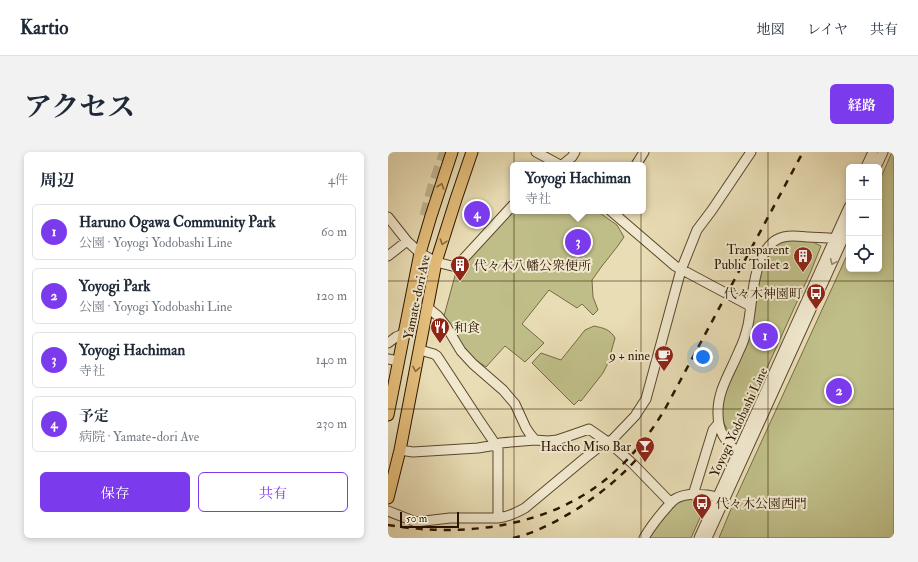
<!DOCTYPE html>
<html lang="ja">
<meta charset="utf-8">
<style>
body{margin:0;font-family:"IM FELL Double Pica","Noto Serif JP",serif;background:#f2f2f3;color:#1f2937}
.controls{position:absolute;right:12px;top:12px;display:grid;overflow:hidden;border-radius:6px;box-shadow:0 2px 6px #0003}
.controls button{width:36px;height:36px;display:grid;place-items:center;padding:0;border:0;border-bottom:1px solid #e0e1e3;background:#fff;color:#1f2937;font:20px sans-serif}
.scale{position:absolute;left:12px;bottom:10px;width:59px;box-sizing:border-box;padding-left:4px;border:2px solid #2c1500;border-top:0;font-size:11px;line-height:14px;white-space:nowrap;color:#2c1500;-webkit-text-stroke:3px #f1e9cf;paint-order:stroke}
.you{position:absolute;left:315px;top:205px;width:14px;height:14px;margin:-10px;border:3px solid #fff;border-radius:50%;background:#1a73e8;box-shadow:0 0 0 6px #1a73e833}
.badge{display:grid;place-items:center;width:26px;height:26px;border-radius:50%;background:#7c3aed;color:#fff;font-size:13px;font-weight:700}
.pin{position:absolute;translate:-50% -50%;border:2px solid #fff;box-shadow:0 1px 4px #0006}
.popup{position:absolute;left:122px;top:10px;width:136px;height:52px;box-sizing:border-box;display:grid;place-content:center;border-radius:6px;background:#fff;filter:drop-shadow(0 1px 3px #0005);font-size:13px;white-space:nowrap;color:#747a83}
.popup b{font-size:15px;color:#1f2937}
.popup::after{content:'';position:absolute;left:50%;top:100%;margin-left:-8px;border:8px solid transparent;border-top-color:#fff}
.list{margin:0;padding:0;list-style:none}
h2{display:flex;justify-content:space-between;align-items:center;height:52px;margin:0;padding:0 16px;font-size:17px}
h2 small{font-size:13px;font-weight:400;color:#747a83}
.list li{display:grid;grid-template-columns:26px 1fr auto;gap:12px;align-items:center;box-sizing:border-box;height:56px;margin:0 8px 8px;padding:0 8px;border:1px solid #e0e1e3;border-radius:6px}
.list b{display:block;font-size:15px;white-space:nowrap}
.list p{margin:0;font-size:13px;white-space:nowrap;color:#747a83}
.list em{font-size:13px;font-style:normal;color:#747a83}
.actions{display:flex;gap:8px;padding:12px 16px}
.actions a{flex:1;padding:9px 0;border:1px solid #7c3aed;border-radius:6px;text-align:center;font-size:14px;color:#7c3aed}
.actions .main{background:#7c3aed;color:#fff}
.icon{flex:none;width:22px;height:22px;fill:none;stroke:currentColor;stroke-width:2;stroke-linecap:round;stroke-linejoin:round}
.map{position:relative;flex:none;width:506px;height:386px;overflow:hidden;border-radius:6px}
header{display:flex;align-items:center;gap:24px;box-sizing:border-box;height:56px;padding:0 20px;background:#fff;border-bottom:1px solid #e0e1e3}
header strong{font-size:19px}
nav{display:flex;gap:22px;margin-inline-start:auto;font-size:14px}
.intro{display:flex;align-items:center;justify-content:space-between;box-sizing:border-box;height:96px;padding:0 24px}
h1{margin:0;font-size:28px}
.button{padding:10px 18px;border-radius:6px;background:#7c3aed;color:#fff;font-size:14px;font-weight:700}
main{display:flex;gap:24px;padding:0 24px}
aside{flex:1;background:#fff;border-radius:6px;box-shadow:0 2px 6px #0003}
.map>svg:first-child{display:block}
.green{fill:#bfbe88;stroke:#766a44}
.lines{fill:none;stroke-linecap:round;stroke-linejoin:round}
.highway-tunnel{stroke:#c3b591;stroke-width:13;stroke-dasharray:13 6;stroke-linecap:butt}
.minor-casing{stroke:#5b472d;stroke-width:11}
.major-casing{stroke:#2c1500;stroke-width:13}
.minor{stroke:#f1e9cf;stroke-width:9}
.major{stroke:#e4be7a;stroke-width:11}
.rail{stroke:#2c1500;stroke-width:2.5;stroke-dasharray:7 7;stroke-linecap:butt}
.oneway{stroke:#886a3d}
.oneway2{stroke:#988a72}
.grid{fill:none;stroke:#2c1500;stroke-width:1;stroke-opacity:0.55}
.labels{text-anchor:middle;stroke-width:4;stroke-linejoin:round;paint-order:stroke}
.poi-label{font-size:13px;fill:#2c1500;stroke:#f1e9cf;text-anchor:end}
.street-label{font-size:13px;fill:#2c1500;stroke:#f1e9cf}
</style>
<header>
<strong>Kartio</strong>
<nav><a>地図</a><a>レイヤ</a><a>共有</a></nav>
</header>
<div class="intro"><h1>アクセス</h1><a class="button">経路</a></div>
<main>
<aside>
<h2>周辺<small>4件</small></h2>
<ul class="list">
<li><span class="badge">1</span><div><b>Haruno Ogawa Community Park</b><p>公園 · Yoyogi Yodobashi Line</p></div><em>60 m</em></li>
<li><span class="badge">2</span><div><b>Yoyogi Park</b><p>公園 · Yoyogi Yodobashi Line</p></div><em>120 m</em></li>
<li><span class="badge">3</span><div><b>Yoyogi Hachiman</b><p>寺社</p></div><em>140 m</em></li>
<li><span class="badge">4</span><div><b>予定</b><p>病院 · Yamate-dori Ave</p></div><em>230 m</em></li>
</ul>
<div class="actions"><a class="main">保存</a><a>共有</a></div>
</aside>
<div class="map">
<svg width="506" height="386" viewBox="0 0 506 386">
<rect width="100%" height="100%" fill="#e9ddb5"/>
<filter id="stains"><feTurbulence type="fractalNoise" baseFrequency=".005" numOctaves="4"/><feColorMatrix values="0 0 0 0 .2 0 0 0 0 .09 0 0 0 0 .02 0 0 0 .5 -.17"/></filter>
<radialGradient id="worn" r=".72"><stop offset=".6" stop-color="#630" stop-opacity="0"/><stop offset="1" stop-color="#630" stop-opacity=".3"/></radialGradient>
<path class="green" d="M 504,0 L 506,0 L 506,386 L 331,386 L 348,345 L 461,99 L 461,117 L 491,117 L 491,30 Z
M 126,59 L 209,59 L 229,73 L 236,85 L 229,95 L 214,114 L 204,128 L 205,145 L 210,158 L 205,163 L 194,152 L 189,156 L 161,138 L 134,172 L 156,191 L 137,210 L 117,194 L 98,215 L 82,204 L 71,190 L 56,164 L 68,120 Z
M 396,88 L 423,89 L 433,94 L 423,119 L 349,282 L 343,281 L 340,279 L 336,271 L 334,262 L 336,241 L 367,149 L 373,118 L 382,102 L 389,93 Z
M 206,174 C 215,176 222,177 227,186 L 220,211 L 215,221 L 193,249 L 191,248 L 186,253 L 144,211 L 153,201 L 173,208 L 197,178 Z
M 301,346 L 311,347 L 316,350 L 315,359 L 303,386 L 259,386 L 284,355 L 292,349 Z"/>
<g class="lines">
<path class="highway-tunnel" d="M 38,64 L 46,34 L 58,0"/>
<defs>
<path id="minor" d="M 148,0 L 172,13
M 174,13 L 184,5 L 187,0
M 248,13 L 256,0
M 478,15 L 485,0
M 488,15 L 495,0
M 223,59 L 287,114 L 362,154
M 0,65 L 19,89 L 32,101 L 48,110 L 68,115 L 125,53
M 0,104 L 19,89
M 39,155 L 50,164 L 58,174 L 73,199 L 85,212 L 115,238 L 127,252 L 138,276 L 142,282 L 147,288
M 0,191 L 8,185 L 15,182
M 32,198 L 46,202 L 49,204 L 91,268 L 108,293 L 110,296 L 110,366
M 0,207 L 10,209
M 12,298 L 25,300 L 90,296 L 108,293 L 112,291 L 147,288 L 160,289 L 169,288 L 181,284 L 201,277 L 224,293 L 245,312 L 283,351
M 350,300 C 337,290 330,279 330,262 C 329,239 343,219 351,199 C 355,191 358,182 360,173 C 365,148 364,109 385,90 C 395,82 408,84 420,85 C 429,86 438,85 447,87
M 305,343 L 325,278 L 330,272
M 0,359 L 28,370 L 62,366 L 110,366 C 120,365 128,361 137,356 L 197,306 L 216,291 L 224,288 L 247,264 L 258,247 L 293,118 L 309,78 L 324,58 L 363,0
M 256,386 C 263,374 271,364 280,354 C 282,351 285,349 287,347 C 298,340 318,342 330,345
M 311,386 L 461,55
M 319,386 L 461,74"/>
<path id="major" d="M 0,263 L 32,101 L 43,64 L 64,0
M 0,346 L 12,298 L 48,110 L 68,47 L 84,0"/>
</defs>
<use href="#minor" class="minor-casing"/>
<use href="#major" class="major-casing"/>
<use href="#minor" class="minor"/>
<use href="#major" class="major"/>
<path class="rail" d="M 0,373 C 76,386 164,375 223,323 C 245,304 262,282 277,257 L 415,0
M 125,386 C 148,381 169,369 189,357 C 218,338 243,317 263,289"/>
</g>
<defs><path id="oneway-chevron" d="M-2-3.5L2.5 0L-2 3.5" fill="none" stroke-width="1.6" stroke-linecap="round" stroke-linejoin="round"/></defs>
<g class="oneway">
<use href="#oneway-chevron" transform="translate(53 34) rotate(-71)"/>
<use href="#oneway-chevron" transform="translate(55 90) rotate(108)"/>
<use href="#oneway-chevron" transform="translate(28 217) rotate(101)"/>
</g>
<use class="oneway2" href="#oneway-chevron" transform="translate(445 110) rotate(114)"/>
<path class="grid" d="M 126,0 L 126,386M 253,0 L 253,386M 380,0 L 380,386M 0,129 L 506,129M 0,257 L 506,257"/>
<defs>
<symbol id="building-pin" viewBox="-11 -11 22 30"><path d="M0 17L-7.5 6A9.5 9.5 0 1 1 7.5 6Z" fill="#8f2418" stroke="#f1e9cf"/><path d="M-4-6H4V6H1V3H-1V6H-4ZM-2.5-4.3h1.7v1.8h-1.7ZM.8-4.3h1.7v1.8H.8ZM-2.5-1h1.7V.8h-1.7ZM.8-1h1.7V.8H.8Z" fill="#fff"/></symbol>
<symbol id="bus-pin" viewBox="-11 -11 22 30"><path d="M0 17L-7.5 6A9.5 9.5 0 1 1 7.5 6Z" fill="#8f2418" stroke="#f1e9cf"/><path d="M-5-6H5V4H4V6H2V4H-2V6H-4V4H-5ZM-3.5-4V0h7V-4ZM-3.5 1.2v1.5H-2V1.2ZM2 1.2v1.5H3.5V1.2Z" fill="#fff"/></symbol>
<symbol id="restaurant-pin" viewBox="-11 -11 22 30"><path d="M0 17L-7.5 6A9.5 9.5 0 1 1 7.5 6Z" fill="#8f2418" stroke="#f1e9cf"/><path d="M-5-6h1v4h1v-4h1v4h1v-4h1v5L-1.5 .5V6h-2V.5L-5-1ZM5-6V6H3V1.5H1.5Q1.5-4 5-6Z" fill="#fff"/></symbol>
<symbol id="cafe-pin" viewBox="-11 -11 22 30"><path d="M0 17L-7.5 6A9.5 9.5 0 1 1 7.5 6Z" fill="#8f2418" stroke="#f1e9cf"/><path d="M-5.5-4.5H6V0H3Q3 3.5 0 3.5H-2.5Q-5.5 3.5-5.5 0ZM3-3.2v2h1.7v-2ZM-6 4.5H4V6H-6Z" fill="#fff"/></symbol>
<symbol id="bar-pin" viewBox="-11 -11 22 30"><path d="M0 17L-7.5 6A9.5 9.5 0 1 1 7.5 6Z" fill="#8f2418" stroke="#f1e9cf"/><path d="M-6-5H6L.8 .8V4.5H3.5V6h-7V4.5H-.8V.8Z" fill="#fff"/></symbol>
</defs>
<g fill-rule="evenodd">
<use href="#building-pin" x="404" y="93" width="22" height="30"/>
<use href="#building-pin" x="61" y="102" width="22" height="30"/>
<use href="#bus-pin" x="417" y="130" width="22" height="30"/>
<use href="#restaurant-pin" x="41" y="164" width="22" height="30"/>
<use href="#cafe-pin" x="265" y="192" width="22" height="30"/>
<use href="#bar-pin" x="246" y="283" width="22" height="30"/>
<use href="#bus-pin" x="303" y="340" width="22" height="30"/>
</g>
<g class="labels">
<g class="poi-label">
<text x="401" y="102">Transparent<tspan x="401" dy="15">Public Toilet 2</tspan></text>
<text x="86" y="118" text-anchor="start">代々木八幡公衆便所</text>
<text x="414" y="146">代々木神園町</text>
<text x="66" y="180" text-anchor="start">和食</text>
<text x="262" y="208">9 + nine</text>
<text x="243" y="299">Haccho Miso Bar</text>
<text x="328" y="356" text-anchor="start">代々木公園西門</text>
</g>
<g class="street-label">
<text transform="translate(28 145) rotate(-78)" y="5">Yamate-dori Ave</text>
<text transform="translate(350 270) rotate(-65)" y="5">Yoyogi Yodobashi Line</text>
</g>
</g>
<rect width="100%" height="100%" filter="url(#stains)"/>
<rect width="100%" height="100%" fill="url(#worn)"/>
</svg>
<div class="controls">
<button>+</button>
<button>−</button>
<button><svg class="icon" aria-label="locate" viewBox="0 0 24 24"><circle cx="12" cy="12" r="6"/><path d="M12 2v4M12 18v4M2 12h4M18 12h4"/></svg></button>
</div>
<div class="scale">50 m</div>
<div class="you"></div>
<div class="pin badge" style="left:377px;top:184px">1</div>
<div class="pin badge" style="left:451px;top:239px">2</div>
<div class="pin badge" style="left:190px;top:90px">3</div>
<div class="popup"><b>Yoyogi Hachiman</b>寺社</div>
<div class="pin badge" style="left:89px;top:62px">4</div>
</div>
</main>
